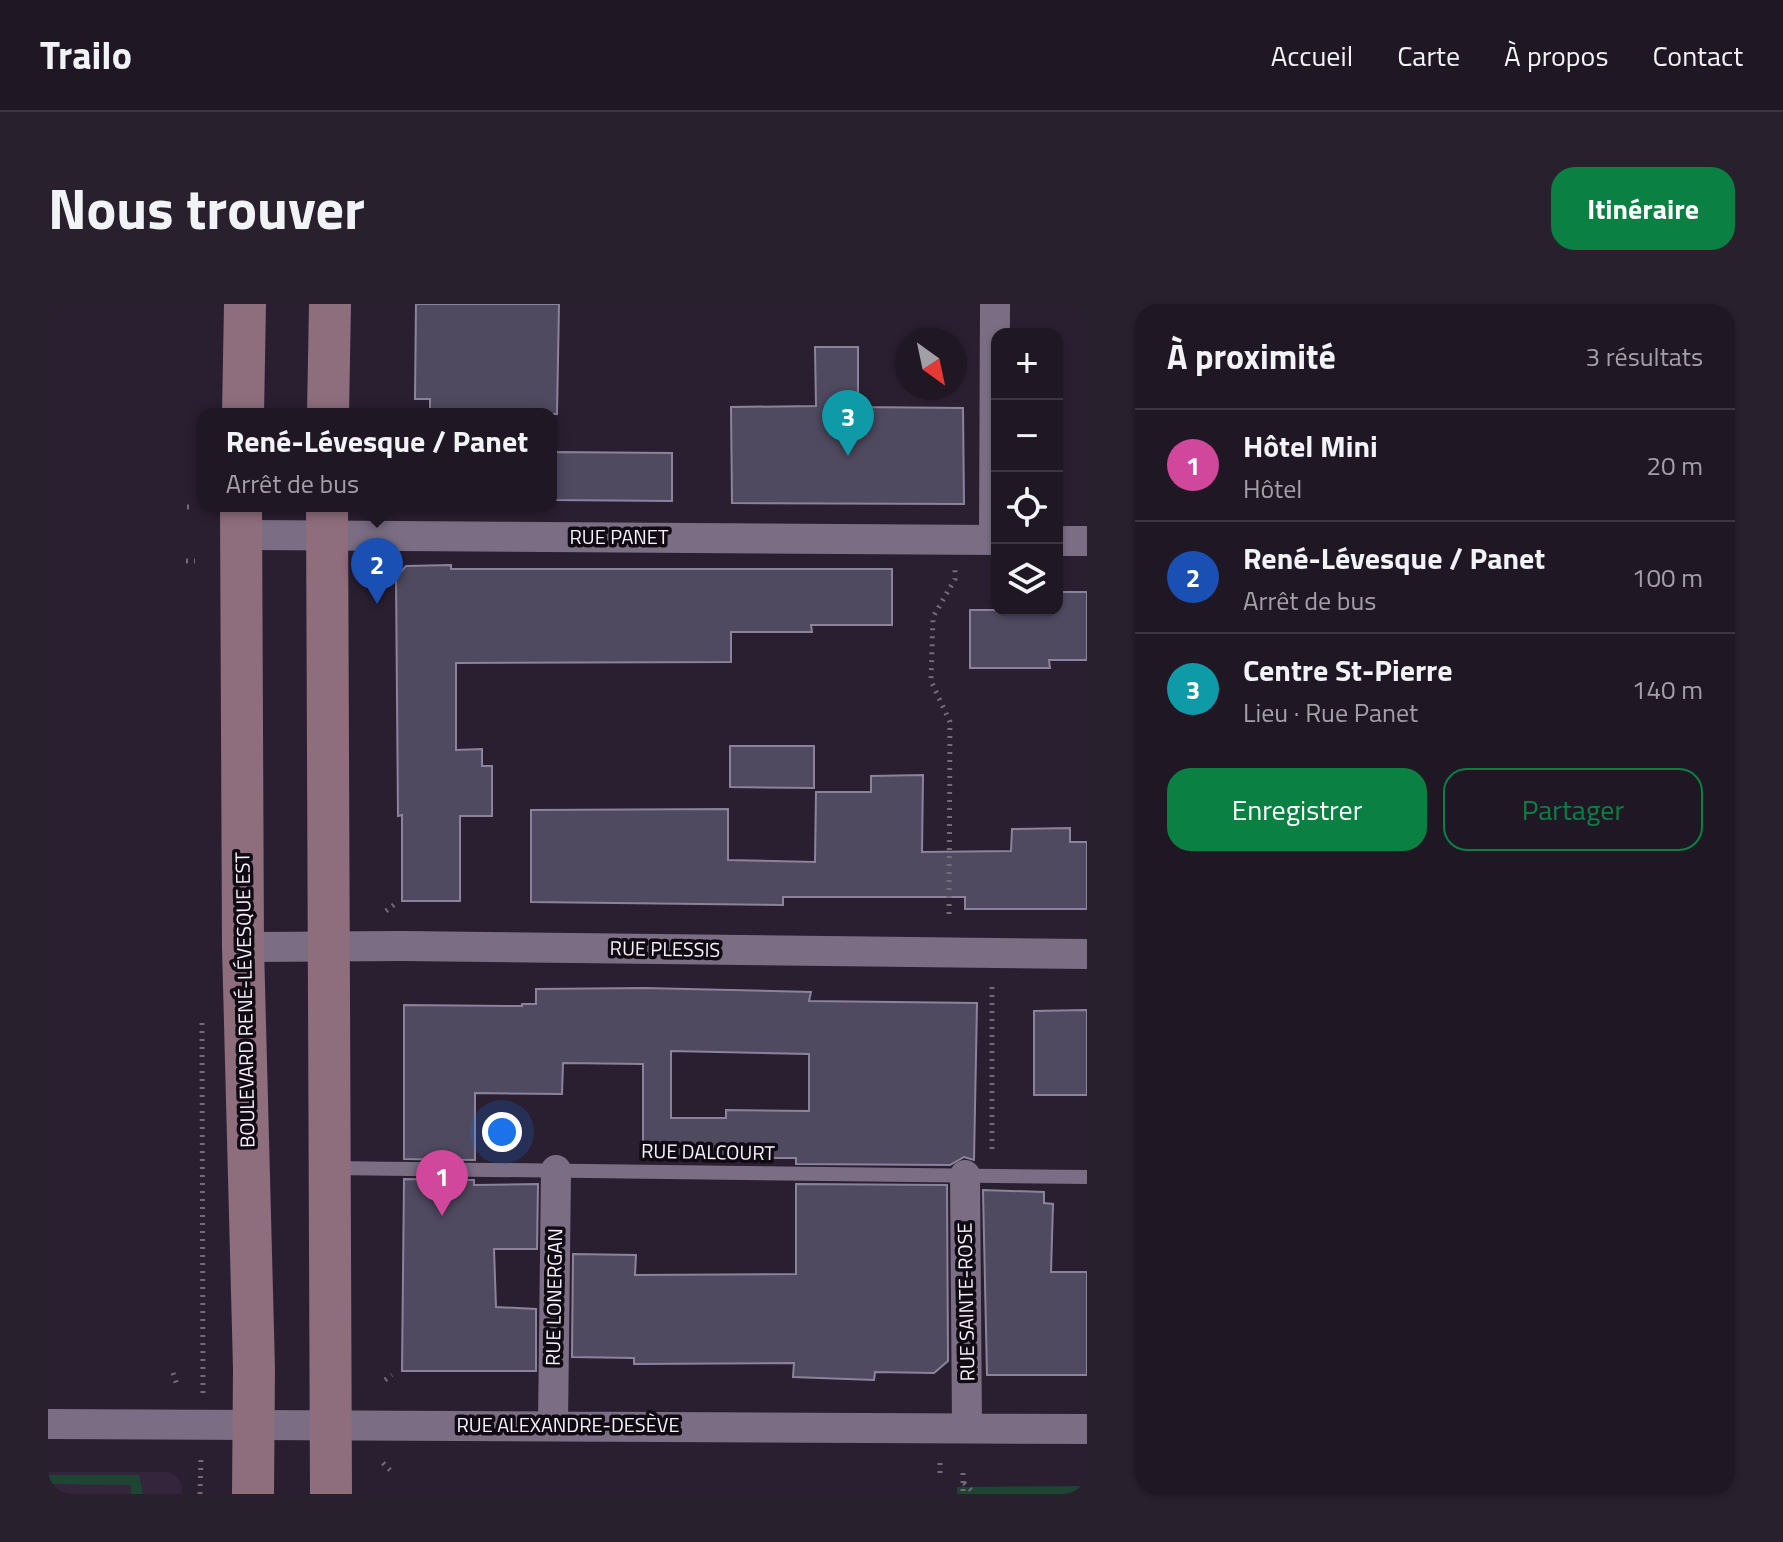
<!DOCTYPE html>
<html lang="fr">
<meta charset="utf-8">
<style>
body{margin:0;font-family:"Titillium Web",sans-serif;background:#28202d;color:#f1f3f6}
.controls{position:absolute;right:24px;top:24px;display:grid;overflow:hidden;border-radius:16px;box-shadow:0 2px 6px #0004}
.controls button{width:72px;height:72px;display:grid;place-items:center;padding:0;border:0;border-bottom:2px solid #3d3642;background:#201725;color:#f1f3f6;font:40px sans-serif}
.compass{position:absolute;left:847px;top:24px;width:72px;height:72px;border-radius:50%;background:#201725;box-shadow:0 2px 6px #0004;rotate:147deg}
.you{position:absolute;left:454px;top:828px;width:28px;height:28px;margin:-20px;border:6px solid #fff;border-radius:50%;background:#1a73e8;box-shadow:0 0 0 12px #1a73e833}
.badge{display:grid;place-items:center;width:52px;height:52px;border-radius:50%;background:#0b8043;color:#fff;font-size:26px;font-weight:700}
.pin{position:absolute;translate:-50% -66px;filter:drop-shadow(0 2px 4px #0008)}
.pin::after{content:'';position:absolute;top:42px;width:28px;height:24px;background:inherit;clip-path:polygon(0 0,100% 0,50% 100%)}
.popup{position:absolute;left:149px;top:104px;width:360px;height:104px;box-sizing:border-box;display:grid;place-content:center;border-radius:16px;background:#201725;filter:drop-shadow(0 2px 6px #0005);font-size:26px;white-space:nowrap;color:#a29fa7}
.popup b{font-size:30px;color:#f1f3f6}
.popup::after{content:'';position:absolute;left:50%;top:100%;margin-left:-16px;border:16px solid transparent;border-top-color:#201725}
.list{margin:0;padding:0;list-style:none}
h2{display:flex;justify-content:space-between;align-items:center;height:104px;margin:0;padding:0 32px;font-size:34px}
h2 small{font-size:26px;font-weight:400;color:#a29fa7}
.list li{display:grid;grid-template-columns:52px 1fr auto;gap:24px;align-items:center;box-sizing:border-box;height:112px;padding:0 32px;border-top:2px solid #3d3642}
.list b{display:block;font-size:30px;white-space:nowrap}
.list p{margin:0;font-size:26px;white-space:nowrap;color:#a29fa7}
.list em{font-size:26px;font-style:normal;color:#a29fa7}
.actions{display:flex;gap:16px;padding:24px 32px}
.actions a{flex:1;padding:18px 0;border:2px solid #0b8043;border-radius:24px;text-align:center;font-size:28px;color:#0b8043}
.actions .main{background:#0b8043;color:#fff}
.icon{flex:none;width:44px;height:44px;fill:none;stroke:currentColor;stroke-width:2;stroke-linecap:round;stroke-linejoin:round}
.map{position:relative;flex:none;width:1039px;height:1190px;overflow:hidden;border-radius:24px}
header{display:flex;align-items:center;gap:48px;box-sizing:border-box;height:112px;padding:0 40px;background:#201725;border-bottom:2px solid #3d3642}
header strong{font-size:38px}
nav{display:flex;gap:44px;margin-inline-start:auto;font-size:28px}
.intro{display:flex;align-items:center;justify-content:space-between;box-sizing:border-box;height:192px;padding:0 48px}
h1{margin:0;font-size:56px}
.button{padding:20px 36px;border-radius:24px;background:#0b8043;color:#fff;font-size:28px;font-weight:700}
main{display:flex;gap:48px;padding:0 48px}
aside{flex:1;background:#201725;border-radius:24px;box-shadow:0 2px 6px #0004}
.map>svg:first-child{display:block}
.built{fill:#34253d}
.green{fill:#1e4531}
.building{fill:#504a60;stroke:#8b839c;stroke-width:2;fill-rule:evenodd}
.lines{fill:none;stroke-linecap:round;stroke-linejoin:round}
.path{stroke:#736979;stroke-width:5;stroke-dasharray:2 6;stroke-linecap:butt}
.service{stroke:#7b6e84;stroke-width:14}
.minor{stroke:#7b6e84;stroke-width:30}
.secondary{stroke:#8e6d7d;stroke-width:42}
.labels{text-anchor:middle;stroke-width:7;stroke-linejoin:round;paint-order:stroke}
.street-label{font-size:20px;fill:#f9f1fe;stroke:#100b13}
</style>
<header>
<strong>Trailo</strong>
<nav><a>Accueil</a><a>Carte</a><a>À propos</a><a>Contact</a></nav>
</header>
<div class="intro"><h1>Nous trouver</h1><a class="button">Itinéraire</a></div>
<main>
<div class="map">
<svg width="1039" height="1190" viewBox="0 0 1039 1190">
<rect width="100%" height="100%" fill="#2a1f31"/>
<path class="built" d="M 0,1168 L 121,1168 L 129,1173 L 134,1181 L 134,1190 L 0,1190 Z"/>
<path class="green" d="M 0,1171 L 91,1171 L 95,1190 L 83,1190 L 83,1181 L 0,1180 Z
M 1039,1182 L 1039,1190 L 909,1190 L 909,1183 Z"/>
<path class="building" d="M 368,0 L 511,0 L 509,110 L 382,110 L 382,95 L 367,95 Z
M 767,43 L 810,43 L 810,103 L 915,104 L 916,200 L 684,199 L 683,103 L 768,102 Z
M 503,148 L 624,149 L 624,197 L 503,196 Z
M 403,261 L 403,265 L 844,265 L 844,321 L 763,321 L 764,328 L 683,328 L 683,358 L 408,359 L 408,446 L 434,445 L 434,462 L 444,462 L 444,512 L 412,512 L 412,597 L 354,597 L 354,511 L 350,512 L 348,273 L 358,262 Z
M 1009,288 L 1039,288 L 1039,356 L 1001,356 L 1002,364 L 922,364 L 922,306 L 1009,306 Z
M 682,442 L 766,442 L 766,484 L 682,483 Z
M 875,471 L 874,548 L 963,547 L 964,525 L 1022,524 L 1022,538 L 1039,538 L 1039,605 L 917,605 L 917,593 L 735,593 L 735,601 L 483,598 L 483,506 L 680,505 L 680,556 L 767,558 L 768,488 L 823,488 L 823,472 Z
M 596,684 L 763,688 L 761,697 L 929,699 L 926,856 L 916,853 L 902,861 L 748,860 L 748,854 L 595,854 L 595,760 L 515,759 L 514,790 L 427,789 L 427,856 L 356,855 L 356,701 L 474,702 L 474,700 L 488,700 L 488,685 ZM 623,747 L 761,750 L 761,807 L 678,806 L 678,814 L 623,814 Z
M 1039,706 L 1039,791 L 986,791 L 986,707 Z
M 356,875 L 426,876 L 426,881 L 490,880 L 489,945 L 446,945 L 448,1003 L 488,1005 L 488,1067 L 354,1067 Z
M 748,880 L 899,881 L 900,1057 L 886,1069 L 827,1068 L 826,1076 L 745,1073 L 746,1059 L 586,1060 L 586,1054 L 524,1053 L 525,950 L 588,951 L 587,971 L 748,970 Z
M 935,886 L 996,888 L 996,899 L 1005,900 L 1003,968 L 1039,968 L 1039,1071 L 939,1071 Z"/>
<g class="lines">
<path class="path" d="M 139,203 L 147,203
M 138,257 L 147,257
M 338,607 L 347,600
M 901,610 L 902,418 L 883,377 L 885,313 L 907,275 L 907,266
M 944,683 L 944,847
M 154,719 L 155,1089
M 125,1069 L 129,1081
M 337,1076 L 344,1071
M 335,1159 L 342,1166
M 892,1169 L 892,1158
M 915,1169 L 915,1190
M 916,1179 L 927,1190
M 152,1190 L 153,1151"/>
<path class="service" d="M 283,864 L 1039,873"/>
<path class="minor" d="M 193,231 L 949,236
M 946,236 L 947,0
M 1009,237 L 1039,237
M 195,643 L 354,642 L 1039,650
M 917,871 L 919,1124
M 0,1120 L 1039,1125
M 505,1121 L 508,866"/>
<path class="secondary" d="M 195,110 L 197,0
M 280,110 L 282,0
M 193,202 L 195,643 L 206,1065 L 205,1190
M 279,202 L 283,1190"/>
</g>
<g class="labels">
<g class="street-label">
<text x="571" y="240">RUE PANET</text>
<text transform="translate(617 645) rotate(1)" y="7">RUE PLESSIS</text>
<text transform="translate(197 696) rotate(-91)" y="7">BOULEVARD RENÉ-LÉVESQUE EST</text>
<text transform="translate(660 848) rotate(1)" y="7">RUE DALCOURT</text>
<text transform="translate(506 993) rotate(-89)" y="7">RUE LONERGAN</text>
<text transform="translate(918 998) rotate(-91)" y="7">RUE SAINTE-ROSE</text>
<text x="520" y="1128">RUE ALEXANDRE-DESÈVE</text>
</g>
</g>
</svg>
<div class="controls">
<button>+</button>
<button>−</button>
<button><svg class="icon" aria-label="locate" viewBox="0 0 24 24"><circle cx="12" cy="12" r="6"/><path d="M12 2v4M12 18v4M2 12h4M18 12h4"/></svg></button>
<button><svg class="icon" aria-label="layers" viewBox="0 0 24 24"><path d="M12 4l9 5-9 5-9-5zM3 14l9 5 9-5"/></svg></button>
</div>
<svg class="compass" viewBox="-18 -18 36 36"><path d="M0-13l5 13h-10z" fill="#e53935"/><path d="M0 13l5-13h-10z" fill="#a29fa7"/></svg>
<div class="you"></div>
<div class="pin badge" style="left:394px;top:912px;background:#d1479c">1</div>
<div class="pin badge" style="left:329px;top:300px;background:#1a4fb4">2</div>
<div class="popup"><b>René-Lévesque / Panet</b>Arrêt de bus</div>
<div class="pin badge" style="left:800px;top:152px;background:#0f9aa8">3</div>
</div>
<aside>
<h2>À proximité<small>3 résultats</small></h2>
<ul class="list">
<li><span class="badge" style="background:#d1479c">1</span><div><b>Hôtel Mini</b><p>Hôtel</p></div><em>20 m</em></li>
<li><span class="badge" style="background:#1a4fb4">2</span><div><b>René-Lévesque / Panet</b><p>Arrêt de bus</p></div><em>100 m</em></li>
<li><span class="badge" style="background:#0f9aa8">3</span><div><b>Centre St-Pierre</b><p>Lieu · Rue Panet</p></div><em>140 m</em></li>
</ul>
<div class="actions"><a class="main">Enregistrer</a><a>Partager</a></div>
</aside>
</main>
